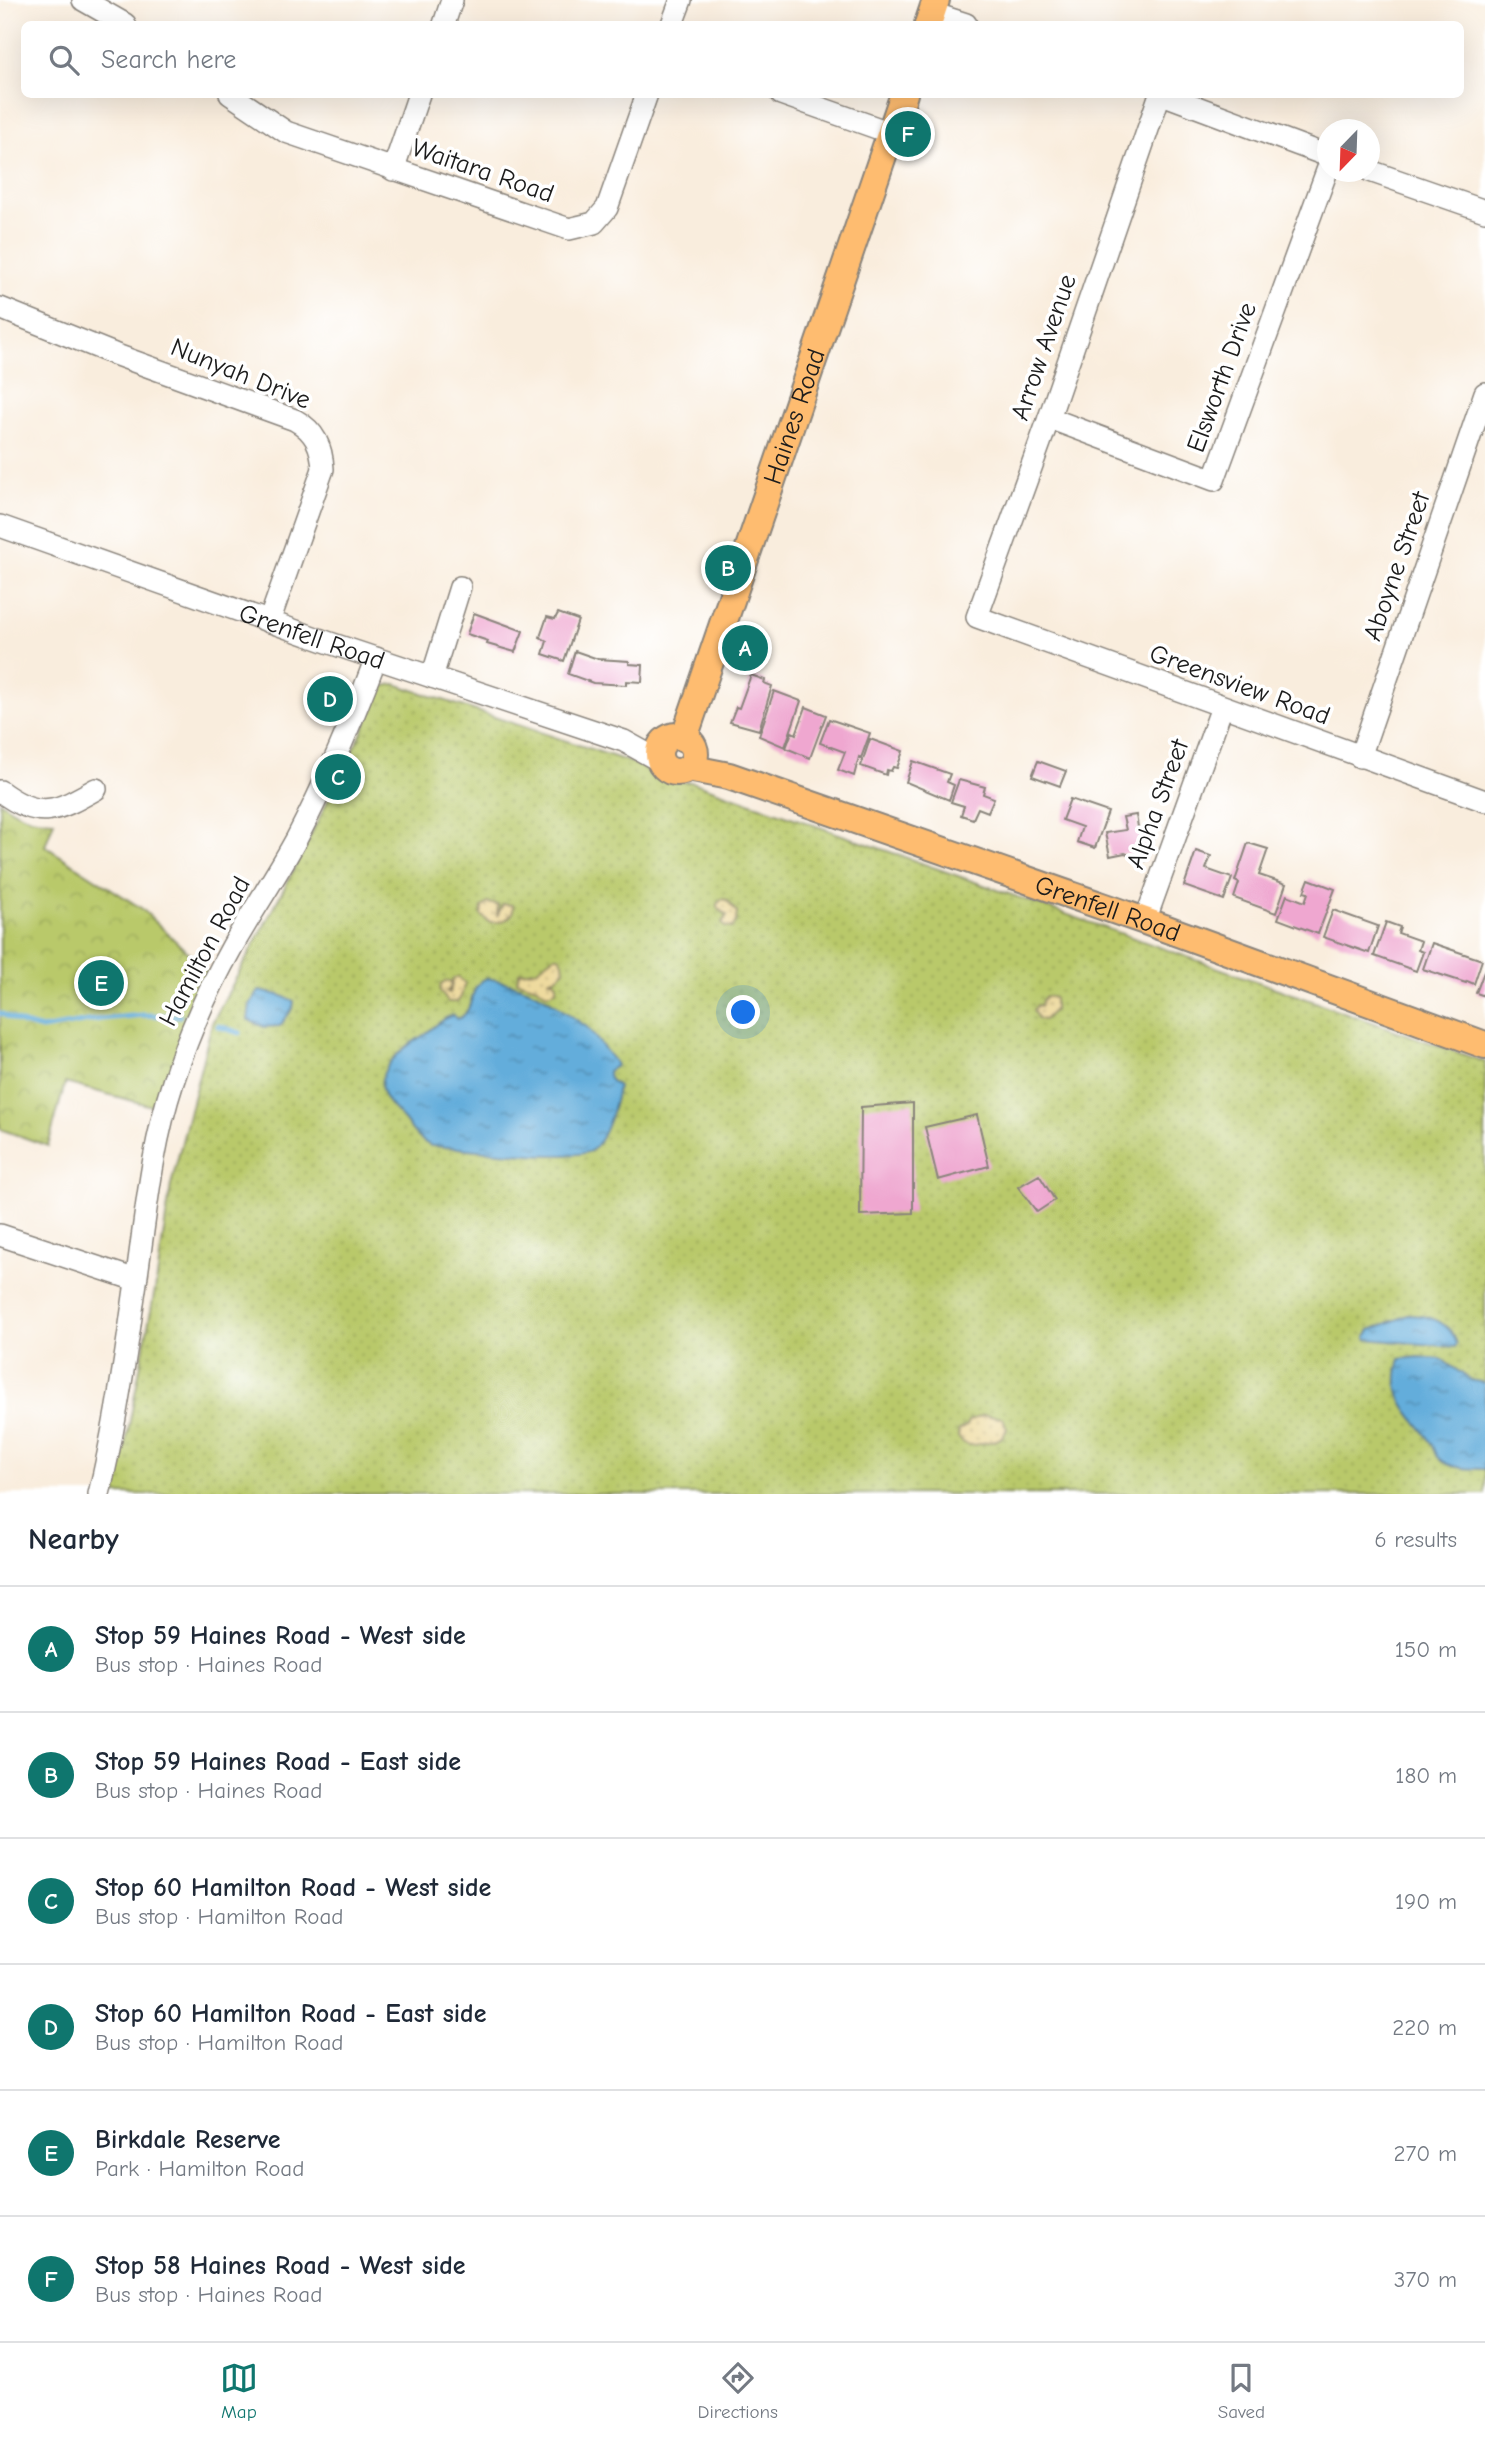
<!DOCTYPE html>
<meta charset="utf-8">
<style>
body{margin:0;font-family:"Comic Neue",sans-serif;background:#f6f6f7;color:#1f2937}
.compass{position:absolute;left:1317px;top:119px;width:63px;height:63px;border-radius:50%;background:#fff;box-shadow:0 7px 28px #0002;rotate:203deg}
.you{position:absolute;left:744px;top:1013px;width:24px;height:24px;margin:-18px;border:5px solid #fff;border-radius:50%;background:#1a73e8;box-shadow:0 0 0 10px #1a73e833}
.badge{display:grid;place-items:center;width:46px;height:46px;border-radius:50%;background:#0f766e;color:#fff;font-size:23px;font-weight:700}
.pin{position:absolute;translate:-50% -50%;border:4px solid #fff;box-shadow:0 2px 7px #0006}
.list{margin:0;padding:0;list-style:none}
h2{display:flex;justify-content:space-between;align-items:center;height:91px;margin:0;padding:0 28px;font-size:30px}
h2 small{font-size:23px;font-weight:400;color:#747a83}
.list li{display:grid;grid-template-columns:46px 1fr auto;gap:21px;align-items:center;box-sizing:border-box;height:126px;padding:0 28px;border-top:2px solid #e0e1e3}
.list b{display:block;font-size:26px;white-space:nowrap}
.list p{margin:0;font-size:23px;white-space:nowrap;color:#747a83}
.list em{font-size:23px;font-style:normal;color:#747a83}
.icon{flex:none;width:38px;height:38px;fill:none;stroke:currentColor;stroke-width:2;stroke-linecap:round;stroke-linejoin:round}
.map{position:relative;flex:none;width:1485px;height:1494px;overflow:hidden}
.search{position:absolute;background:#fff;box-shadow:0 7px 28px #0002;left:21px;right:21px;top:21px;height:77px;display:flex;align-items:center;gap:18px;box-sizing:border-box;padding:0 24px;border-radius:10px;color:#747a83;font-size:26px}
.sheet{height:847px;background:#fff}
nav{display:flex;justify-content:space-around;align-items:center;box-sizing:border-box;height:98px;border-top:2px solid #e0e1e3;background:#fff;font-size:19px;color:#747a83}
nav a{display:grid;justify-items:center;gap:4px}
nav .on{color:#0f766e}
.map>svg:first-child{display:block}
.grass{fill:url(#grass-dots);stroke:#6a7244;stroke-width:2}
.sand{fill:url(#sand-dots);stroke:#857b5d;stroke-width:2}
.park{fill:url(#park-crowns);stroke:#6a7244;stroke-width:2}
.water{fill:url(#water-ripples);stroke:#40647c;stroke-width:2}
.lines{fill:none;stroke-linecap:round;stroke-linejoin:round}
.stream{stroke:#63addb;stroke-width:5}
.building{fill:#efa7d0}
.minor-casing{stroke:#8a847c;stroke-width:24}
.major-casing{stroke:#8a847c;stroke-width:30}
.minor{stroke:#fff;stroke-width:21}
.major{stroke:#febc70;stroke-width:26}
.labels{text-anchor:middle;stroke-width:7;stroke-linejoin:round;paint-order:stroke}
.street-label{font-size:26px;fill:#1c1c1c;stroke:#fff}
</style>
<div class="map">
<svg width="1485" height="1494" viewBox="0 0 1485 1494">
<defs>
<pattern id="grass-dots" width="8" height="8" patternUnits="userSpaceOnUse" patternTransform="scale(1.75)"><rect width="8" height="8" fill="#b9c96b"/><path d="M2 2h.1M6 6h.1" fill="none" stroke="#9eac5c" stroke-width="1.8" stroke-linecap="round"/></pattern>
<pattern id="sand-dots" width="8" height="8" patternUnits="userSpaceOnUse" patternTransform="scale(1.75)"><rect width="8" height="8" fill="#eeda9e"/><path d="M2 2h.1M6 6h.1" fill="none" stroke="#ccba88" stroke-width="1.8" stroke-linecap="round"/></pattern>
<pattern id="park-crowns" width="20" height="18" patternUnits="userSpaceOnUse" patternTransform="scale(1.75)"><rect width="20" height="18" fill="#b9c96b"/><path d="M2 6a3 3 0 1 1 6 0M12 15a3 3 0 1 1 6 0" fill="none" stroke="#9eac5c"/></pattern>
<pattern id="water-ripples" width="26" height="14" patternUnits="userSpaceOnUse" patternTransform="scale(1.75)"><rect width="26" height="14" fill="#63addb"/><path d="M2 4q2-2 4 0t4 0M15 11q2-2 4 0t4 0" fill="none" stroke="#518cb1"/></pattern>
</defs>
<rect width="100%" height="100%" fill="#fff"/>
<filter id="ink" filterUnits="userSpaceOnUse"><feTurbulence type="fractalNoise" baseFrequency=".0143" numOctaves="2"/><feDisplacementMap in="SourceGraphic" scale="14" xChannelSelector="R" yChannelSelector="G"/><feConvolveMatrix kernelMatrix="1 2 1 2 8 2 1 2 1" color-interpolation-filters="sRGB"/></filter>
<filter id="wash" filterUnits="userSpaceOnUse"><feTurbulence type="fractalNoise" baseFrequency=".00686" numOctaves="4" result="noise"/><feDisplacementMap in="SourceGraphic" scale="28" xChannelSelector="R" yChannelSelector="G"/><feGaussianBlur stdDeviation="1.57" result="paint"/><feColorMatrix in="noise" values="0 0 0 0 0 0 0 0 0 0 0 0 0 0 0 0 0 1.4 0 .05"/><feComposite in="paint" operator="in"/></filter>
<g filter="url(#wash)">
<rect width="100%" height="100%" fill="#f9eddd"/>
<path class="grass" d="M 395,684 L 633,763 L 669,782 L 692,782 L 1485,1062 L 1485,1494 L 116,1494 L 156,1284 L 171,1185 L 212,1023 L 288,881 L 366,724 L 379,687 Z"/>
<path class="sand" d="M 722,899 L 727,900 L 737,912 L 736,922 L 732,928 L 725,927 L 722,923 L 727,915 L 717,908 L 717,904 Z
M 488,903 L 498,905 L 497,916 L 503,904 L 512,905 C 517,918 500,924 489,922 L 481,915 L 482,907 Z
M 555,956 L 559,956 L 563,962 L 564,970 L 557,977 L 548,980 L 554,980 L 557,984 C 558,991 551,994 545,993 L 537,987 L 517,981 L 519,972 L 536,970 Z
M 458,977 L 465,983 L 461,997 L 457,1002 L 448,1002 L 440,991 L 441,984 L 446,981 L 451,982 L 451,987 L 447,992 L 450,993 L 453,979 Z
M 1046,996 L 1054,998 L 1054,1010 L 1044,1020 L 1038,1019 L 1033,1010 L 1038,1005 L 1041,1006 L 1042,1000 Z
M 984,1415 L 1003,1418 L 1007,1429 C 1001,1442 996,1440 983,1443 C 973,1446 965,1447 958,1437 L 959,1430 L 966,1426 L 968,1421 Z"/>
<path class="park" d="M 0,801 C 17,815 32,820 54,821 L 45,846 L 141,908 L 208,972 L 156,1107 L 65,1083 L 48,1146 L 0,1129 Z"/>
<path class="water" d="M 487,978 C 513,983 542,993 560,1008 L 587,1027 L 614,1061 L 616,1066 L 608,1071 C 608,1081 611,1081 618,1086 C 616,1102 605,1140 592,1150 C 573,1163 460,1147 431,1146 C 418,1140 413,1131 404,1120 C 396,1111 385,1102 382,1090 C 377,1067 406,1046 422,1036 C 433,1029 440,1019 453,1015 L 457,1019 C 476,1013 467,985 487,978 Z
M 259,991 L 280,995 L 294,1001 L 293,1008 L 280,1026 L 264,1027 L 248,1020 L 250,1005 Z
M 1408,1315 C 1430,1315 1450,1321 1457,1344 L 1455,1347 L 1367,1339 L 1366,1336 L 1370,1330 Z
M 1419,1357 L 1441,1359 L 1471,1380 L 1485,1383 L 1485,1469 C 1470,1469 1450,1470 1438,1457 C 1435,1453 1434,1446 1431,1442 C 1411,1411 1388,1401 1400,1359 Z"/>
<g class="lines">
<path class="stream" d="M 0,1013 L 23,1024 L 42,1029 L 100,1019 L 143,1015 L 180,1016
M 218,1026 L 240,1033"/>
</g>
<g id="blocks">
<path class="building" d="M 474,613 L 523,631 L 515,652 L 487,644 L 488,641 L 467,634 Z
M 558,613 L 578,620 L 564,661 L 543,654 L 547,641 L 540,637 L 547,617 L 555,619 Z
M 575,651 L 598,659 L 629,661 L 629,664 L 643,665 L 642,682 L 626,681 L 626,685 L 593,683 L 568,674 Z
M 751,675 L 765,680 L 764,683 L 772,686 L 759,730 L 730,722 L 736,707 L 739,708 Z
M 774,691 L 801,701 L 785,747 L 759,736 Z
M 806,707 L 826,715 L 810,758 L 786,748 L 792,732 L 796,734 Z
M 829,719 L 870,733 L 861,758 L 859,757 L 854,776 L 838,770 L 845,752 L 820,743 Z
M 870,739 L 903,751 L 897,768 L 893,767 L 891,771 L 887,770 L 886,775 L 861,766 Z
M 913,761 L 950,774 L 947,782 L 954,785 L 949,800 L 906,782 Z
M 1038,761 L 1066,771 L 1060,786 L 1032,776 Z
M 959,780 L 985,787 L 983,794 L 994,798 L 988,812 L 978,808 L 973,819 L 961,815 L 964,806 L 951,802 Z
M 1070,799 L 1108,812 L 1095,848 L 1077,842 L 1082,827 L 1062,820 Z
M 1136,815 L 1139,833 L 1153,838 L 1145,861 L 1125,853 L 1110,856 L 1105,833 L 1126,830 L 1123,817 Z
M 1248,843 L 1268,849 L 1259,875 L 1286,884 L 1276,913 L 1234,898 L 1239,883 L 1235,881 Z
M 1196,851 L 1211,856 L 1206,869 L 1232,878 L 1224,900 L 1184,886 Z
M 1309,879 L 1335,889 L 1318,934 L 1278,919 L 1287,895 L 1305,902 L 1308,893 L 1304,892 Z
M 1333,910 L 1378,926 L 1369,953 L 1323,937 Z
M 1386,922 L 1400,927 L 1398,933 L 1421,941 L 1418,950 L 1423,952 L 1416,971 L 1374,956 Z
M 1432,943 L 1482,960 L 1474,984 L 1467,981 L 1466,983 L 1423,969 Z
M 1485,969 L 1485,996 L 1476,993 Z
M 913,1103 L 913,1213 L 860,1215 L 861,1107 Z
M 977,1115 L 989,1166 L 938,1180 L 925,1127 Z
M 1039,1175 L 1055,1200 L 1037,1212 L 1018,1187 Z"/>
</g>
</g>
<g filter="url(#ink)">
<use href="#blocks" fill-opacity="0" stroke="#8a847c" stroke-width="2"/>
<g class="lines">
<defs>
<g id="minor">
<path d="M 83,0 L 125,24"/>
<path d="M 932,13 L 966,24"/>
<path d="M 444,24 L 452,0"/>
<path d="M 672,24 L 681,0"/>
<path d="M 230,94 L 286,132 L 569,229 L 594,223 L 607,208 L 647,94"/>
<path d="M 781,94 L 891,133"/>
<path d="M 1160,94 L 1049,418 L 977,617 L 1485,801"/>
<path d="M 1162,94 L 1328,156"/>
<path d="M 393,170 L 419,94"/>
<path d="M 1370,171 L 1485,211"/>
<path d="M 0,308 L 114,354 L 295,420 C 315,431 322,447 323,469 L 269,622"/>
<path d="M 1049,418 L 1214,480 L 1328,168"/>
<path id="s1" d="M 0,526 L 330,643 L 624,741 L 660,761"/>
<path d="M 432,677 L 460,587"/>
<path d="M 1360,757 L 1485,393"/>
<path d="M 0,791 C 40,821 57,811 96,789"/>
<path d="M 1145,921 L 1222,707"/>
<path d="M 0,1235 L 136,1280"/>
<path d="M 99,1494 C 115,1429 125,1362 134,1296 C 145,1224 150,1152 173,1082 C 188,1035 208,990 232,947 C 253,910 277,875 297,838 C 327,780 353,719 376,658"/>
</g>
<g id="major">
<path d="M 928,24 L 936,0"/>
<circle cx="677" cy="754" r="18"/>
<path id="s2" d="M 684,738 L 904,94"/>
<path id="s3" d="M 688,768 L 729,776 L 1145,921 L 1485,1045"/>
</g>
</defs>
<use href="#minor" class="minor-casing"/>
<use href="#major" class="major-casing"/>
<use href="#minor" class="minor"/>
<use href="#major" class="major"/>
</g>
</g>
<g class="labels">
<g class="street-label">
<text transform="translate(483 170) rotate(19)" y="9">Waitara Road</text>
<text transform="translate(1043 347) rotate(-71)" y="9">Arrow Avenue</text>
<text transform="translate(241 373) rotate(22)" y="9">Nunyah Drive</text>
<text transform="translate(1221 377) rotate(-70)" y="9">Elsworth Drive</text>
<text dy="9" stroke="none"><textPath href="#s2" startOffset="340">Haines Road</textPath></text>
<text transform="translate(1396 566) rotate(-71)" y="9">Aboyne Street</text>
<text dy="9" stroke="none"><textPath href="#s1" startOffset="331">Grenfell Road</textPath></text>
<text transform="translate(1240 684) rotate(20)" y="9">Greensview Road</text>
<text transform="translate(1157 804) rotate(-70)" y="9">Alpha Street</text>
<text dy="9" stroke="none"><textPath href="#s3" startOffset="443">Grenfell Road</textPath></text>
<text transform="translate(204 951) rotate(-62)" y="9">Hamilton Road</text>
</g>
</g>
</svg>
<svg class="compass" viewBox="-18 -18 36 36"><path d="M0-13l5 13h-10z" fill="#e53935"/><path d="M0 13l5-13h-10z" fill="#747a83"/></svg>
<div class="you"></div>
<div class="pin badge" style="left:745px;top:648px">A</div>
<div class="pin badge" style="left:728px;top:568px">B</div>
<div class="pin badge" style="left:338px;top:777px">C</div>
<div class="pin badge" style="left:330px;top:699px">D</div>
<div class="pin badge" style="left:101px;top:983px">E</div>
<div class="pin badge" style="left:908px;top:134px">F</div>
<div class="search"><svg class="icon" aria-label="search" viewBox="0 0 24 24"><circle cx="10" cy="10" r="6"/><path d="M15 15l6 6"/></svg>Search here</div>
</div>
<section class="sheet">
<h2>Nearby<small>6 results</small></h2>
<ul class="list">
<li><span class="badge">A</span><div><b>Stop 59 Haines Road - West side</b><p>Bus stop · Haines Road</p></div><em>150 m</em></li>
<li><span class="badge">B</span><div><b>Stop 59 Haines Road - East side</b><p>Bus stop · Haines Road</p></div><em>180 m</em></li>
<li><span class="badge">C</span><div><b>Stop 60 Hamilton Road - West side</b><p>Bus stop · Hamilton Road</p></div><em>190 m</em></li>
<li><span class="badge">D</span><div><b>Stop 60 Hamilton Road - East side</b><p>Bus stop · Hamilton Road</p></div><em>220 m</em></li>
<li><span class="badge">E</span><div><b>Birkdale Reserve</b><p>Park · Hamilton Road</p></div><em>270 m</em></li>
<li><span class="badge">F</span><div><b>Stop 58 Haines Road - West side</b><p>Bus stop · Haines Road</p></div><em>370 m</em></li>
</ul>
</section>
<nav>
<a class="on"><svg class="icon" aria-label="map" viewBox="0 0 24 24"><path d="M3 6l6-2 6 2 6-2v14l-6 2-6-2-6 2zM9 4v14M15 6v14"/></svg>Map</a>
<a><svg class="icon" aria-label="directions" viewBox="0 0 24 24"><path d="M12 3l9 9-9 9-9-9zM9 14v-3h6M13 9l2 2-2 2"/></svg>Directions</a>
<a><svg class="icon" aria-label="saved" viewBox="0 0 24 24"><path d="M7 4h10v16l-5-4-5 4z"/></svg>Saved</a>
</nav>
